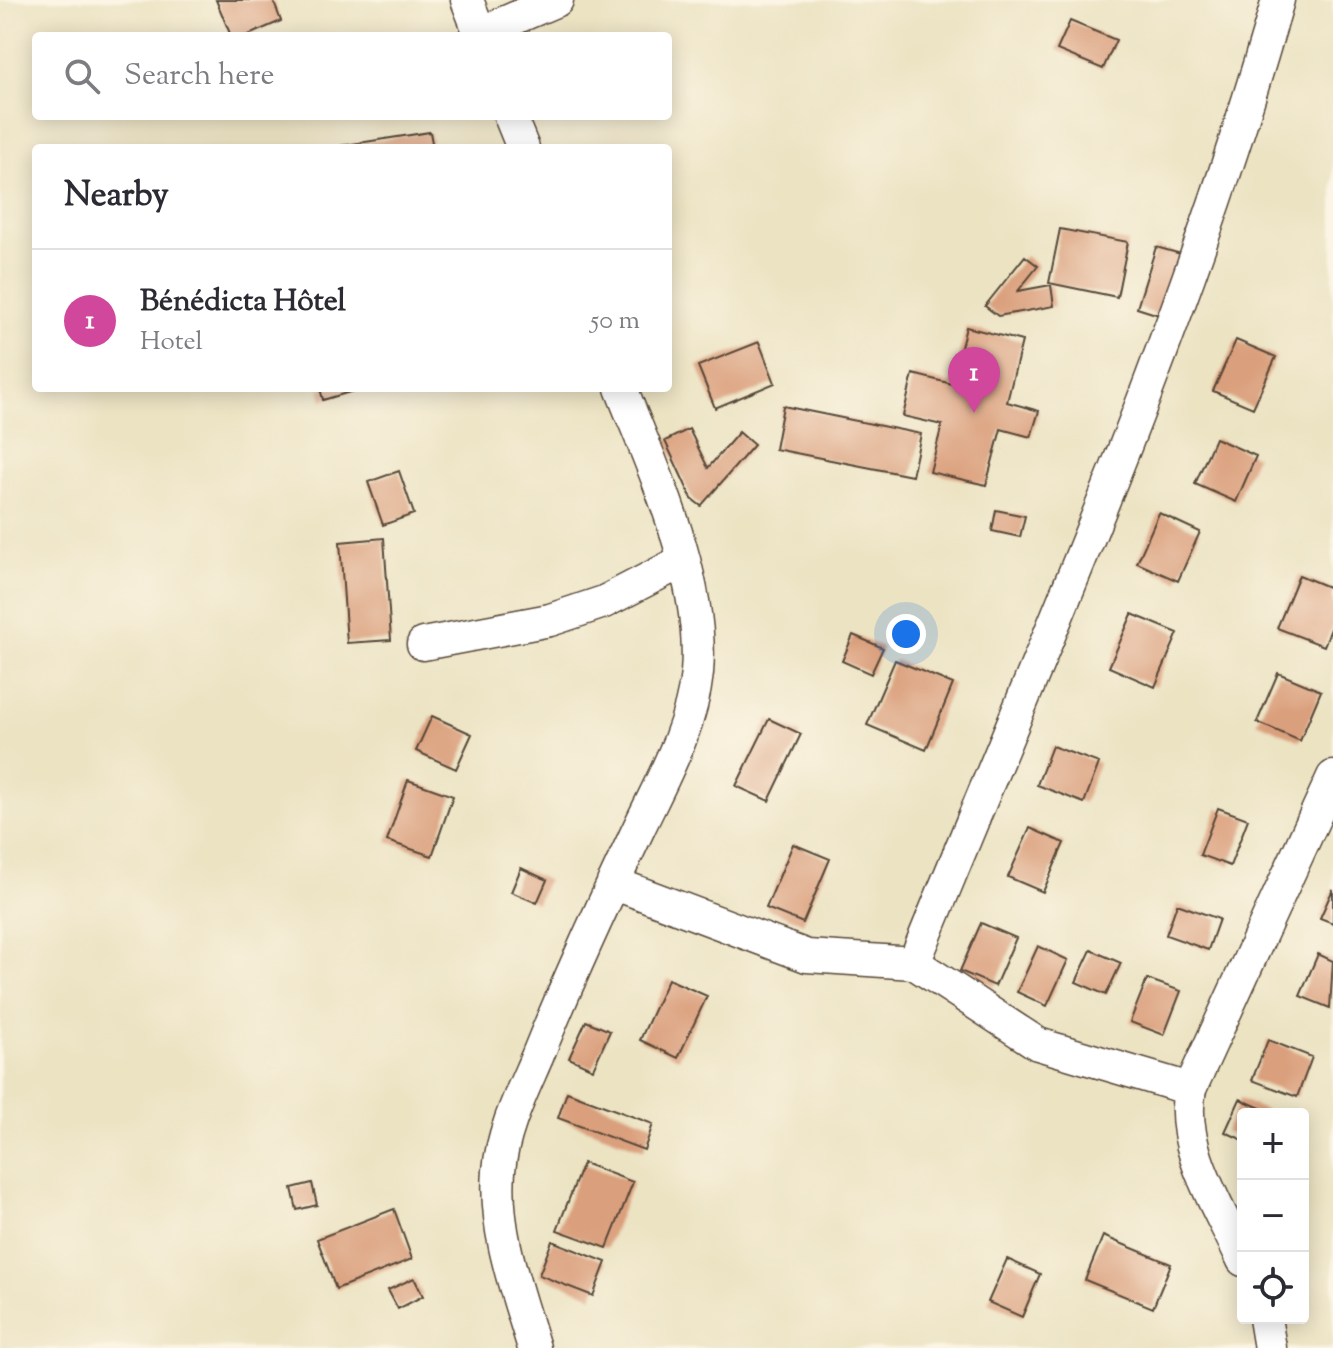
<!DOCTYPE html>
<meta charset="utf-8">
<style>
body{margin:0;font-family:"Sorts Mill Goudy",serif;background:#f7f7f7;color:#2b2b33}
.controls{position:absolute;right:24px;bottom:24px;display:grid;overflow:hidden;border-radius:8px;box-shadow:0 4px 20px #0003}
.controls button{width:72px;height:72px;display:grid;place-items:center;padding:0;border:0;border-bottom:2px solid #e1e1e2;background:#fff;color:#2b2b33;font:40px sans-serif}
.you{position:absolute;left:906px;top:634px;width:28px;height:28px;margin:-20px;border:6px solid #fff;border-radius:50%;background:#1a73e8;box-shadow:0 0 0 12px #1a73e833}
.badge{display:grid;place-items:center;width:52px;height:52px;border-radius:50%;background:#db2777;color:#fff;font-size:26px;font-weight:700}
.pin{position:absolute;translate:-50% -66px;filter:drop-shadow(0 2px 4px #0008)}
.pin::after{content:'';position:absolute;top:42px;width:28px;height:24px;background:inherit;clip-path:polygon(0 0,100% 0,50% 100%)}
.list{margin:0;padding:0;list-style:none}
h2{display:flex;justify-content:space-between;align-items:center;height:104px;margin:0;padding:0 32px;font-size:34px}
h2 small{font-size:26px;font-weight:400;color:#7c7c81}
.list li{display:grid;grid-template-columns:52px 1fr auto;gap:24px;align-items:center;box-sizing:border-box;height:144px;padding:0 32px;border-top:2px solid #e1e1e2}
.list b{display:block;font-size:30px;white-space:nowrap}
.list p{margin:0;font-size:26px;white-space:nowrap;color:#7c7c81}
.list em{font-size:26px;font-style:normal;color:#7c7c81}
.icon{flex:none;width:44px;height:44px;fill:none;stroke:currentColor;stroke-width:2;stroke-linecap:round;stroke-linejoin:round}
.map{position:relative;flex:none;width:1333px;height:1348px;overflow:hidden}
.search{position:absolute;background:#fff;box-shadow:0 4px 20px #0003;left:32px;top:32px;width:640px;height:88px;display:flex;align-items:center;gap:20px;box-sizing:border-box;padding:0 28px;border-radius:8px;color:#7c7c81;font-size:30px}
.panel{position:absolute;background:#fff;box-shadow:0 4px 20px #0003;left:32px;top:144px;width:640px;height:248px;border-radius:8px}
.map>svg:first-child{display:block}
.building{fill:#da9f7b}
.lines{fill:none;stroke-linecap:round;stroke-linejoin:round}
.minor-casing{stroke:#564637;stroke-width:35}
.minor{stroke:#fff;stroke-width:32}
</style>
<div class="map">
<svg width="1333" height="1348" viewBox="0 0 1333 1348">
<rect width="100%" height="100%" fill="#fcf5e5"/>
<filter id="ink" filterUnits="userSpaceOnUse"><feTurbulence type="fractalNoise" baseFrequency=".0125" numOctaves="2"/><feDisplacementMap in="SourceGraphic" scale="16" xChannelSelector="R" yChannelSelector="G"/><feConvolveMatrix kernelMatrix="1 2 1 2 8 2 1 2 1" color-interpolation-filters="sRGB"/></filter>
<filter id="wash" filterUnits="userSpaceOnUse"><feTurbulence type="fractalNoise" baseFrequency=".006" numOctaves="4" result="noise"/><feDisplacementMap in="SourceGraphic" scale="32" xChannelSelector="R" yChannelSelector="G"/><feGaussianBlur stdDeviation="1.8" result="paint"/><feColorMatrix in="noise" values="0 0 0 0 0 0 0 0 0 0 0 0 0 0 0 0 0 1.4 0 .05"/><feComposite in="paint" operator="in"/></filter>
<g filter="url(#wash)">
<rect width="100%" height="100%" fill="#ece3c3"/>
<g id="blocks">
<path class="building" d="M 216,0 L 273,0 L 281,21 L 246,36 L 231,36 Z
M 1070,21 L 1116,40 L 1103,69 L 1057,50 Z
M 430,132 L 433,148 L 339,148 L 339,146 Z
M 1060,229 L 1128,242 L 1117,297 L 1049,283 Z
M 1156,247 L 1181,254 L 1162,316 L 1137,308 Z
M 1025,256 L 1038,266 L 1018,291 L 1051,285 L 1054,306 L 998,316 L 985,306 Z
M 966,327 L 1022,341 L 1007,402 L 1039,411 L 1031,437 L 1001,429 L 986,485 L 930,472 L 942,425 L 903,416 L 913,374 L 952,384 Z
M 1236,340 L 1276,357 L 1253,408 L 1213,391 Z
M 759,342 L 775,383 L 715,408 L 698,366 Z
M 320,388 L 360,388 L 360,389 L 323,400 Z
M 783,406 L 921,434 L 912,476 L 775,449 Z
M 689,429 L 708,468 L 739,432 L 754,445 L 701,506 L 692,499 L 665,441 Z
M 1215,438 L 1256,456 L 1236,502 L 1195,484 Z
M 399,471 L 414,514 L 383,525 L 368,482 Z
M 996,510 L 1025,516 L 1020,537 L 992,531 Z
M 1159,513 L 1200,532 L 1178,581 L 1137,563 Z
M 384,538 L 391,640 L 347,643 L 340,542 Z
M 1299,575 L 1333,589 L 1333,624 L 1324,646 L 1277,628 Z
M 1132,614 L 1178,633 L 1155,687 L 1109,667 Z
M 853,635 L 883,648 L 871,674 L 842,661 Z
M 895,660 L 953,684 L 926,750 L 867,725 Z
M 1278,673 L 1321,691 L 1300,741 L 1257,722 Z
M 432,716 L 472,734 L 456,769 L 416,751 Z
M 769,719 L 801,734 L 769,801 L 736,786 Z
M 1052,746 L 1099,763 L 1084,803 L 1037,785 Z
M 408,780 L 453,796 L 432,856 L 387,841 Z
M 1218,808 L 1248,819 L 1230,866 L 1200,855 Z
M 1030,828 L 1064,843 L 1043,892 L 1008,877 Z
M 793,844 L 830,859 L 803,923 L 766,908 Z
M 521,868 L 547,880 L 537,903 L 511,892 Z
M 1333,889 L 1333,923 L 1320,918 Z
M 1177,904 L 1219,919 L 1208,950 L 1166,935 Z
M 981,923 L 1016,938 L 995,986 L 960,971 Z
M 1038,946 L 1068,960 L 1047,1006 L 1017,992 Z
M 1091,950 L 1121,963 L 1106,995 L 1076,982 Z
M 1318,954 L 1333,961 L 1330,1008 L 1300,996 Z
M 668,979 L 707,996 L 678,1058 L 640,1040 Z
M 1147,979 L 1181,991 L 1164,1035 L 1130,1022 Z
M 586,1021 L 610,1031 L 593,1069 L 569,1058 Z
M 1268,1040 L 1312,1057 L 1297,1097 L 1252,1080 Z
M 567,1092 L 653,1124 L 644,1150 L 558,1118 Z
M 1240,1099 L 1274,1114 L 1243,1114 L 1243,1140 L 1225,1132 Z
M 583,1163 L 633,1182 L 607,1248 L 557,1230 Z
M 312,1183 L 317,1205 L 297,1210 L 292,1188 Z
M 394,1209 L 412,1259 L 336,1289 L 317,1239 Z
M 1103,1236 L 1171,1264 L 1153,1308 L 1085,1280 Z
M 552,1241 L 606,1262 L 593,1296 L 539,1275 Z
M 1007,1259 L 1040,1274 L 1022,1317 L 988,1302 Z
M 414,1278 L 423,1296 L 398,1309 L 388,1290 Z"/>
</g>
</g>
<g filter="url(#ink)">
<use href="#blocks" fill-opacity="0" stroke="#564637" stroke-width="2"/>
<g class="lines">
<defs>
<path id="minor" d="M 467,0 L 481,36
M 480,33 L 557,0
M 510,116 L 523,148
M 423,644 L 550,620 L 604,602 L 683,561
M 613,883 L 807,956 L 914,963 L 1038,1044 L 1190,1089
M 914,963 C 1043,646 1185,330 1278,0
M 1243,1260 C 1219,1207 1178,1147 1190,1089 L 1333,777
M 1265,1318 L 1270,1348
M 534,1348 C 517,1291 494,1232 499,1171 C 502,1132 522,1092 537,1057 C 568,980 603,905 638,830 C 662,779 691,730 697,673 C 705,581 654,471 621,388"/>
</defs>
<use href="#minor" class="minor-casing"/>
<use href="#minor" class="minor"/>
</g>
</g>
</svg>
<div class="controls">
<button>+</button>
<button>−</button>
<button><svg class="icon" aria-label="locate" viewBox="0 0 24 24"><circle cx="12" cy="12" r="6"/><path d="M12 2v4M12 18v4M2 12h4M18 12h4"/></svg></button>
</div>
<div class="you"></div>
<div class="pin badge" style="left:974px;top:413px;background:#d1479c">1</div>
<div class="search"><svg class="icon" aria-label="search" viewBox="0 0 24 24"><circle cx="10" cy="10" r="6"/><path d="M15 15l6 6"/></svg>Search here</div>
<section class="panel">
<h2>Nearby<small></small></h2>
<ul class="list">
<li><span class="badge" style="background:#d1479c">1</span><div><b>Bénédicta Hôtel</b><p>Hotel</p></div><em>50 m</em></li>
</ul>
</section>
</div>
